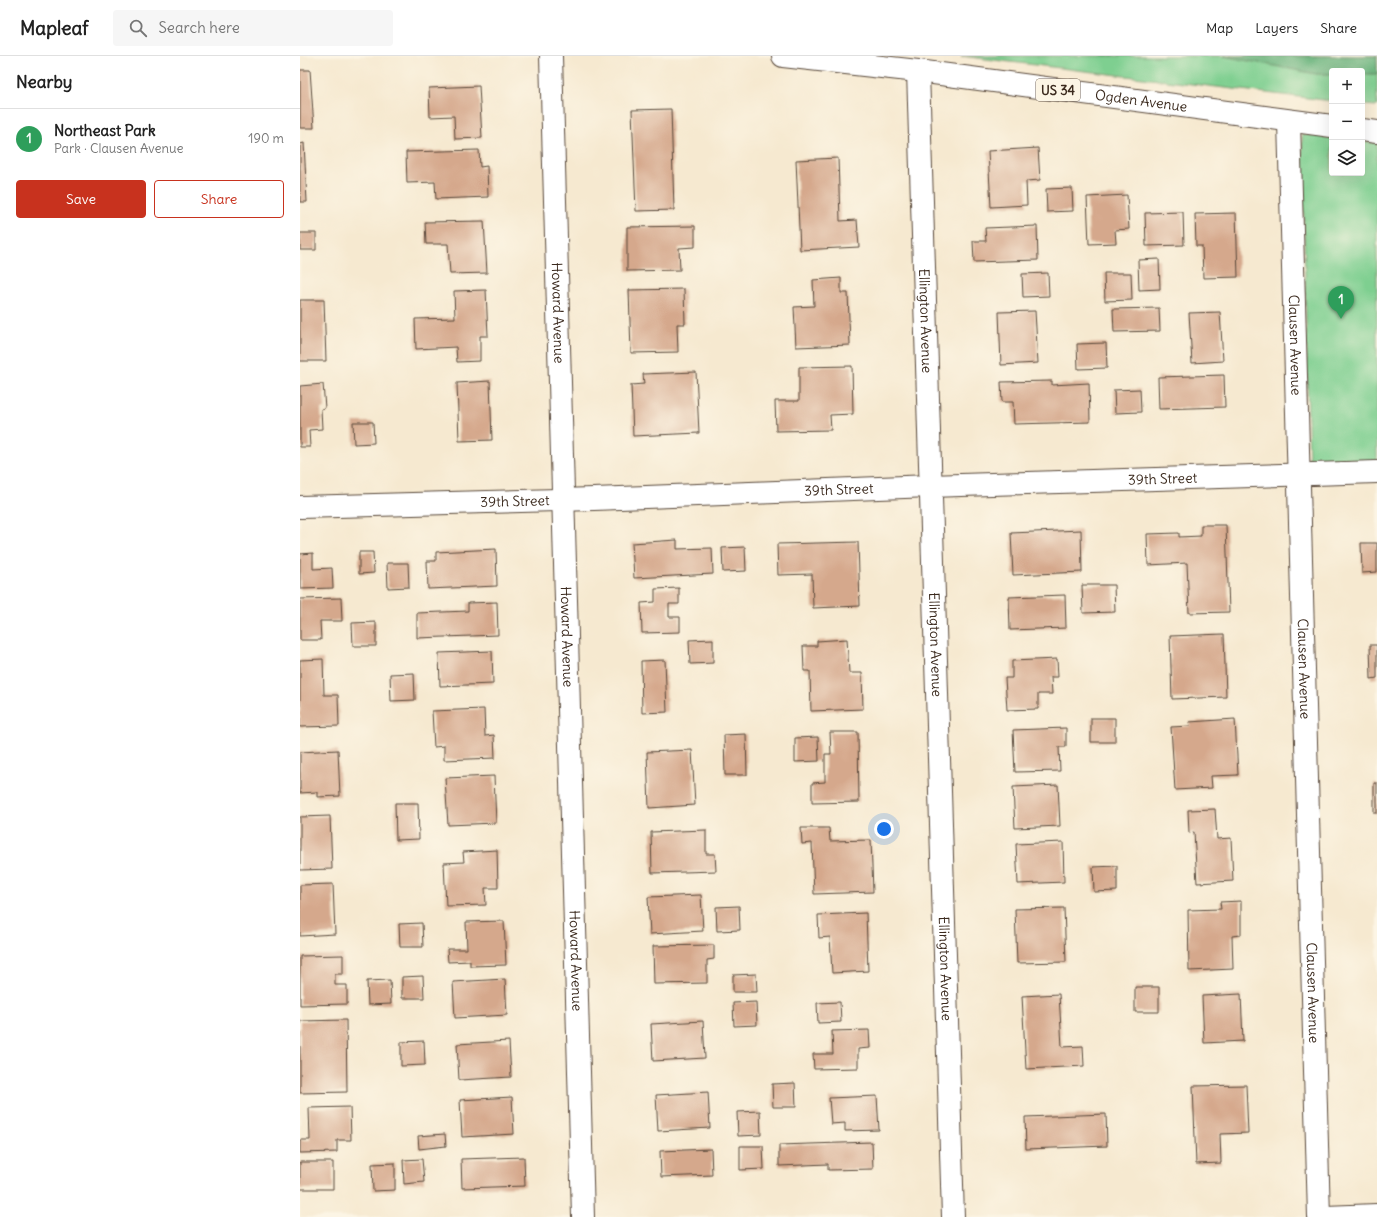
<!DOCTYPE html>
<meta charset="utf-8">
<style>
body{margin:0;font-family:Delius,sans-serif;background:#f6f6f6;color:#222}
.controls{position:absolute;right:12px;top:12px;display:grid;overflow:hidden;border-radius:4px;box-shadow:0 4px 16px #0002}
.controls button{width:36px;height:36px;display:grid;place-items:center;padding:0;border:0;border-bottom:1px solid #e0e0e0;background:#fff;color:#222;font:20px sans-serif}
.you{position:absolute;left:584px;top:773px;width:14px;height:14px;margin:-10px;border:3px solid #fff;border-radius:50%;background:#1a73e8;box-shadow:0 0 0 6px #1a73e833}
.badge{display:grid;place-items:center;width:26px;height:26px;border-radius:50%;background:#c8321e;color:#fff;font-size:13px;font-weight:700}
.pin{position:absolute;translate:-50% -33px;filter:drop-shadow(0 1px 2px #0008)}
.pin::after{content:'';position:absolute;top:21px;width:14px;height:12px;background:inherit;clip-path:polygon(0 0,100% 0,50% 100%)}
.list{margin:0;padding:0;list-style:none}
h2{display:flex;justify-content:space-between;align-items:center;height:52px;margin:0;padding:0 16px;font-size:17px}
h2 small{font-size:13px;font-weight:400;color:#767676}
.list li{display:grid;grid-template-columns:26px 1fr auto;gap:12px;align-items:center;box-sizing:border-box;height:60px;padding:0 16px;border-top:1px solid #e0e0e0}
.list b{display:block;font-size:15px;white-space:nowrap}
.list p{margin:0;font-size:13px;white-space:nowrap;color:#767676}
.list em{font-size:13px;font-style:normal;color:#767676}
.actions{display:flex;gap:8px;padding:12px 16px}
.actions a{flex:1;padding:9px 0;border:1px solid #c8321e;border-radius:4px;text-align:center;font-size:14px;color:#c8321e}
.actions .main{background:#c8321e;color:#fff}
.icon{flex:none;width:22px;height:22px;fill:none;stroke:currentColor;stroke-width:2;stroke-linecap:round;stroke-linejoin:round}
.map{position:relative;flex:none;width:1077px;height:1161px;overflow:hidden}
header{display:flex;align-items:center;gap:24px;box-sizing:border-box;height:56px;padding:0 20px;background:#fff;border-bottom:1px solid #e0e0e0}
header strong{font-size:19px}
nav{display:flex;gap:22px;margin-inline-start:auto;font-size:14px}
.search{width:280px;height:36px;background:#f6f6f6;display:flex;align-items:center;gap:10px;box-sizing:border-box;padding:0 14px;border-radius:4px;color:#767676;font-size:15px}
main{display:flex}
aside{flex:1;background:#fff}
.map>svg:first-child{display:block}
.green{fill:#7ecf90;stroke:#5c7c57}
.forest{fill:#66b27a;stroke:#506e4c}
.building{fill:#d5a88c}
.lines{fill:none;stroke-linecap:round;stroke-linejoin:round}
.minor-casing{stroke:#574739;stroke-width:24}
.major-casing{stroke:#574739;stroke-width:24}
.minor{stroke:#fff;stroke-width:22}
.major{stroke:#fff;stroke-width:22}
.labels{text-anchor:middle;stroke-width:3;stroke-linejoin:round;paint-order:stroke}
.shield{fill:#fcf5e5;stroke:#75675a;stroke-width:1}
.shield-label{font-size:13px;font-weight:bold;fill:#3b2a1e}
.street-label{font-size:14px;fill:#3b2a1e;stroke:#fcf5e5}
</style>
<header>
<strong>Mapleaf</strong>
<div class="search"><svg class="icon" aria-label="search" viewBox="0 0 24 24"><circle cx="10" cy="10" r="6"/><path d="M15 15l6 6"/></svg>Search here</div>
<nav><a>Map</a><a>Layers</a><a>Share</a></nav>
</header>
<main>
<aside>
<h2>Nearby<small></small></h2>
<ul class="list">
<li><span class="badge" style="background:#2e9e5b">1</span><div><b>Northeast Park</b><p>Park · Clausen Avenue</p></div><em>190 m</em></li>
</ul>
<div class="actions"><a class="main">Save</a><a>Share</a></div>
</aside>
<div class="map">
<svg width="1077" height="1161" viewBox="0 0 1077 1161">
<rect width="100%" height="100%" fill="#fcf5e5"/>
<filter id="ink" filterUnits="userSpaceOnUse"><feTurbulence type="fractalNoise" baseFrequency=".025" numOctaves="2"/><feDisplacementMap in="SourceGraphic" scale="8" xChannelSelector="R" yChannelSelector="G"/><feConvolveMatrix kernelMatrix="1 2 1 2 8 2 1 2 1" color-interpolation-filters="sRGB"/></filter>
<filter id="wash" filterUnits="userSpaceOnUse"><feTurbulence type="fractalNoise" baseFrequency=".012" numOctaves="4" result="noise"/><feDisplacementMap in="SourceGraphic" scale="16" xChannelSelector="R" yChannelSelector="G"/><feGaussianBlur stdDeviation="0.9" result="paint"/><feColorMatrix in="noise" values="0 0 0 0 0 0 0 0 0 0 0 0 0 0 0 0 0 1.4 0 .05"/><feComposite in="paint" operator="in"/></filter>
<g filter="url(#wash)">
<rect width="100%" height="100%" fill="#f6e9d0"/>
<path class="green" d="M 661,0 L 1077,0 L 1077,50 L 1062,49 L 1062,15 L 1032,15 L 1032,45 Z
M 1002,78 L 1032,82 L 1032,117 L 1062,117 L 1062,85 L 1077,87 L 1077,409 L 1009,411 Z"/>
<path class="forest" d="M 923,0 L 1077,0 L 1077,18 L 1062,18 L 1062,15 L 1032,15 L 1032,18 L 1016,18 Z"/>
<g id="blocks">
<path class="building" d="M 0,14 L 10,14 L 14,72 L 0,72 Z
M 179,30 L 182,82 L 155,83 L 154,60 L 130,61 L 129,32 Z
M 371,53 L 374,154 L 336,155 L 332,54 Z
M 4,87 L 7,146 L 0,146 L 0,88 Z
M 738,92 L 740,124 L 726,125 L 727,149 L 691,151 L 688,95 Z
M 179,94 L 180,111 L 187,110 L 188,141 L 136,143 L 135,126 L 107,127 L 106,96 Z
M 538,102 L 540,165 L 557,164 L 559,191 L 500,194 L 496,104 Z
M 772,132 L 773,155 L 747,156 L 746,133 Z
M 827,139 L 829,173 L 815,174 L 816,187 L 789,188 L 787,141 Z
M 883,156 L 884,189 L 846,190 L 845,157 Z
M 936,157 L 938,221 L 903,222 L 902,190 L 896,190 L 895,158 Z
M 184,165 L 187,217 L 150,218 L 148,188 L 126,188 L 125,166 Z
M 395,170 L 395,191 L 379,192 L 380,214 L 327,215 L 327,171 Z
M 737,170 L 738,204 L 674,206 L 673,185 L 686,185 L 685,172 Z
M 0,177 L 16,177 L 16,194 L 0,194 Z
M 859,203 L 860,233 L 839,234 L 838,204 Z
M 748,217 L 749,240 L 723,241 L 722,218 Z
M 804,217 L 831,217 L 832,244 L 805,245 Z
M 541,222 L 541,237 L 548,237 L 550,289 L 496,291 L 494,251 L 514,250 L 513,224 Z
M 384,233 L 385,268 L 377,268 L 378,296 L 331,297 L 329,234 Z
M 186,234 L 188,280 L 180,280 L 180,305 L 157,306 L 156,291 L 116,293 L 115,263 L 155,262 L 154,235 Z
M 0,244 L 24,244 L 26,305 L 0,305 Z
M 859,252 L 860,275 L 814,276 L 813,253 Z
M 735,255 L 738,307 L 701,309 L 699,256 Z
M 920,256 L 923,305 L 892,307 L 889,257 Z
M 806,287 L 807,312 L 778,313 L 777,288 Z
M 552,310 L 553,358 L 530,359 L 531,374 L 476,375 L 475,345 L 499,345 L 499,311 Z
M 396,316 L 399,377 L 333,380 L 331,329 L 344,328 L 343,318 Z
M 924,319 L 925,351 L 859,353 L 858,321 Z
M 190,325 L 192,384 L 159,385 L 157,327 Z
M 752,325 L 752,329 L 789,327 L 790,366 L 714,368 L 713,346 L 702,346 L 701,326 Z
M 23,328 L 25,352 L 21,353 L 22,373 L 9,374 L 10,391 L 0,391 L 0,330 Z
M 840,333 L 841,356 L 815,357 L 814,334 Z
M 53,366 L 73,366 L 74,387 L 54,388 Z
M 901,469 L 926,469 L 929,556 L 889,557 L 887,507 L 848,509 L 847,478 L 879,477 L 879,481 L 901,480 Z
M 781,474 L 782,516 L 713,519 L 711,477 Z
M 377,484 L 377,493 L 412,492 L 413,518 L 334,522 L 332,487 Z
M 558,486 L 560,550 L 513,552 L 512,518 L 478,519 L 477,488 Z
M 1061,487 L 1077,487 L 1077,516 L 1062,517 Z
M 445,491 L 446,515 L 423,516 L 422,492 Z
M 196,493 L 197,530 L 128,533 L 127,505 L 136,505 L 136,496 Z
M 59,496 L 73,496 L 74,517 L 59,518 Z
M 13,497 L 13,513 L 32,512 L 33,532 L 0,533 L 0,498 Z
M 87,507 L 108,507 L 109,531 L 88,532 Z
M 782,529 L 814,529 L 815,556 L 783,557 Z
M 379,532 L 379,548 L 369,548 L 369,561 L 380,561 L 380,576 L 342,577 L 341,547 L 355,546 L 355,533 Z
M 765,539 L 766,572 L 710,574 L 709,541 Z
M 41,542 L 42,565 L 20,565 L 21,584 L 0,584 L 0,543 Z
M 197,546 L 198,579 L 117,582 L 117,557 L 168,555 L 168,547 Z
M 76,566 L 76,590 L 53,590 L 52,567 Z
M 924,578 L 926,641 L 872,643 L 870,580 Z
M 413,583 L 413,607 L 390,608 L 389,584 Z
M 547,583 L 549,617 L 562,617 L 563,653 L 511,655 L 510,615 L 504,615 L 503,590 L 517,590 L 517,585 Z
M 1070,589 L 1077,589 L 1077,622 L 1071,623 Z
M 192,595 L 193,628 L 140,630 L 139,597 Z
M 23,603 L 24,639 L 38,639 L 39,670 L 0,671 L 0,604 Z
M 757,603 L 758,621 L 751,621 L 752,638 L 738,638 L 738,653 L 707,654 L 705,622 L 712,622 L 712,605 Z
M 365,604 L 367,656 L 342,657 L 341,605 Z
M 114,617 L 115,644 L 91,645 L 90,618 Z
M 184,653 L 185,680 L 194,679 L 195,702 L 144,704 L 144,690 L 134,691 L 132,655 Z
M 791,662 L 815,662 L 815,686 L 791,686 Z
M 935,663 L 938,719 L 911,720 L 912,732 L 875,734 L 871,671 L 890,670 L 889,666 Z
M 766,672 L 766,691 L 759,691 L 760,715 L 715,716 L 713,674 Z
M 530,676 L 558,676 L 559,746 L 512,747 L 512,727 L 525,726 L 525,698 L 531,698 Z
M 446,678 L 447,719 L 425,719 L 424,679 Z
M 518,681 L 519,705 L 495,706 L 495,682 Z
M 38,694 L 40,740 L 17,741 L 17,736 L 0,737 L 0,696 Z
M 392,694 L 395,749 L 349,752 L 347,696 Z
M 194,720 L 196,767 L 148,769 L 145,722 Z
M 1074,727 L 1077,727 L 1077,757 L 1074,757 Z
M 758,729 L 760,770 L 715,772 L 713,731 Z
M 95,747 L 118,747 L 119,783 L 96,784 Z
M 915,753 L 917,783 L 931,782 L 933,825 L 897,827 L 894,776 L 889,777 L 888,754 Z
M 30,760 L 32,813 L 0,814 L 0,761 Z
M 501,772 L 529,772 L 530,785 L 571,784 L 573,836 L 514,838 L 512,787 L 502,788 Z
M 406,774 L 406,798 L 415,798 L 416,815 L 352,817 L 351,776 Z
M 763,786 L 764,826 L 718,828 L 716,788 Z
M 197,794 L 198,832 L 185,832 L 186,849 L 146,850 L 144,807 L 164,806 L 163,796 Z
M 817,810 L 817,835 L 794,836 L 793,811 Z
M 33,828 L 35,878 L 0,880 L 0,829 Z
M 401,839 L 403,875 L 350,878 L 348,841 Z
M 941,845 L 941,879 L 932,880 L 933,913 L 889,915 L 888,854 L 921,853 L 920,846 Z
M 439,850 L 440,874 L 417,875 L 416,851 Z
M 764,852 L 766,906 L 717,907 L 715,853 Z
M 566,857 L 568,915 L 532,917 L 530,881 L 519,882 L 518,859 Z
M 204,865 L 206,909 L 170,910 L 170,905 L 148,906 L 147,893 L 167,893 L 166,866 Z
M 122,867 L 123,891 L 100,891 L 99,868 Z
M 414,889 L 414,903 L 407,904 L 407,927 L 354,928 L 353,890 Z
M 43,899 L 43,918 L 35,918 L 35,929 L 47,929 L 47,948 L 0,949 L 0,900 Z
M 456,918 L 457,936 L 433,936 L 433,919 Z
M 123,920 L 124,942 L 102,942 L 102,921 Z
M 205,923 L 207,959 L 155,962 L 153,926 Z
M 90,924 L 91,948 L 68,949 L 67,925 Z
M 835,931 L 859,931 L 859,956 L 835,956 Z
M 759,938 L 762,991 L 783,990 L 784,1010 L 726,1013 L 722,940 Z
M 941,938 L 943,985 L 904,987 L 902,940 Z
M 456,946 L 457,969 L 434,970 L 433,947 Z
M 540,946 L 541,966 L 518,967 L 517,947 Z
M 46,964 L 47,1036 L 0,1037 L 0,965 Z
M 403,965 L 405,1002 L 353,1005 L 351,968 Z
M 569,974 L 570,992 L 558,993 L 558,1012 L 514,1013 L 513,998 L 533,998 L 532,975 Z
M 124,985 L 125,1009 L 101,1010 L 101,986 Z
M 209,985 L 211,1021 L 159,1024 L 157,988 Z
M 495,1027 L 496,1051 L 473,1051 L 472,1028 Z
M 946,1029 L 948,1077 L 920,1078 L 921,1107 L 896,1108 L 893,1030 Z
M 408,1036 L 410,1072 L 358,1075 L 356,1039 Z
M 577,1040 L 579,1074 L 545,1075 L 545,1067 L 531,1068 L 529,1042 Z
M 212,1041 L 214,1078 L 162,1081 L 160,1044 Z
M 50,1051 L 51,1084 L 37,1084 L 37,1096 L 0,1097 L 0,1084 L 10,1084 L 9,1052 Z
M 460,1055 L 461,1079 L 438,1080 L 437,1056 Z
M 806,1058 L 807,1090 L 726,1093 L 725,1061 Z
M 145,1078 L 146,1090 L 119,1093 L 118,1080 Z
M 572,1086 L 573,1113 L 528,1114 L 528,1108 L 479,1110 L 479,1089 Z
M 440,1090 L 463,1090 L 464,1113 L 440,1114 Z
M 411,1093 L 412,1119 L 361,1121 L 360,1095 Z
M 224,1101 L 225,1130 L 162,1132 L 161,1103 Z
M 122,1103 L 124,1126 L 104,1128 L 103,1104 Z
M 0,1106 L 33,1106 L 33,1133 L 0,1133 Z
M 95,1107 L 95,1134 L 73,1135 L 72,1108 Z"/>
</g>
</g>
<g filter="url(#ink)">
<use href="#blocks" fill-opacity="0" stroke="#574739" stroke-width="1"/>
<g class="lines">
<defs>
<g id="minor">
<path id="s1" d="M 251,0 L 283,1161"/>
<path id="s2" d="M 618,15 L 653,1161"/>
<path id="s3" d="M 989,65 L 1019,1161"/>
<path id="s4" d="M 0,451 L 294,443 L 630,430 L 1077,416"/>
<path d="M 1025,1161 L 1077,1159"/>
</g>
<g id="major">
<path id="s5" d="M 483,0 L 618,15 L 1032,70"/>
<path d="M 1062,74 L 1077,76"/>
</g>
</defs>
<use href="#minor" class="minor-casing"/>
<use href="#major" class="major-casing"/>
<use href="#minor" class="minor"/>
<use href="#major" class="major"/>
</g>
</g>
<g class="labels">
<rect class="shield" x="736" y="23" width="44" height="22" rx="3"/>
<g class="shield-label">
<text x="758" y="39">US 34</text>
</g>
<g class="street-label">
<text dy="5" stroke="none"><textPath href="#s5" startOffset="361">Ogden Avenue</textPath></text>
<text dy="5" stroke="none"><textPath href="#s1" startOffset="257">Howard Avenue</textPath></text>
<text dy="5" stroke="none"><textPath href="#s2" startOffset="250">Ellington Avenue</textPath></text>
<text dy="5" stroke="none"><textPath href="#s3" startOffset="224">Clausen Avenue</textPath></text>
<text dy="5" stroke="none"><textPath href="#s4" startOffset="863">39th Street</textPath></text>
<text dy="5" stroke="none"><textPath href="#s4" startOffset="539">39th Street</textPath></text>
<text dy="5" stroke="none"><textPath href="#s4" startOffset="215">39th Street</textPath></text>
<text dy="5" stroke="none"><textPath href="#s1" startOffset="581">Howard Avenue</textPath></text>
<text dy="5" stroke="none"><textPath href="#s2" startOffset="574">Ellington Avenue</textPath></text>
<text dy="5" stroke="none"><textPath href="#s3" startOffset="548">Clausen Avenue</textPath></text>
<text dy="5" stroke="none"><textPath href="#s1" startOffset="905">Howard Avenue</textPath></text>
<text dy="5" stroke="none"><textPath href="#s2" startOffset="898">Ellington Avenue</textPath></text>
<text dy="5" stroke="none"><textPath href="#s3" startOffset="872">Clausen Avenue</textPath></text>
</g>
</g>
</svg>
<div class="controls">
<button>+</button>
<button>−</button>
<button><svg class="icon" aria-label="layers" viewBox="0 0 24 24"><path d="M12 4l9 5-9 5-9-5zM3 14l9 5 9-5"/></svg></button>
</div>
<div class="you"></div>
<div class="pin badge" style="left:1041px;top:263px;background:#2e9e5b">1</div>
</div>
</main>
